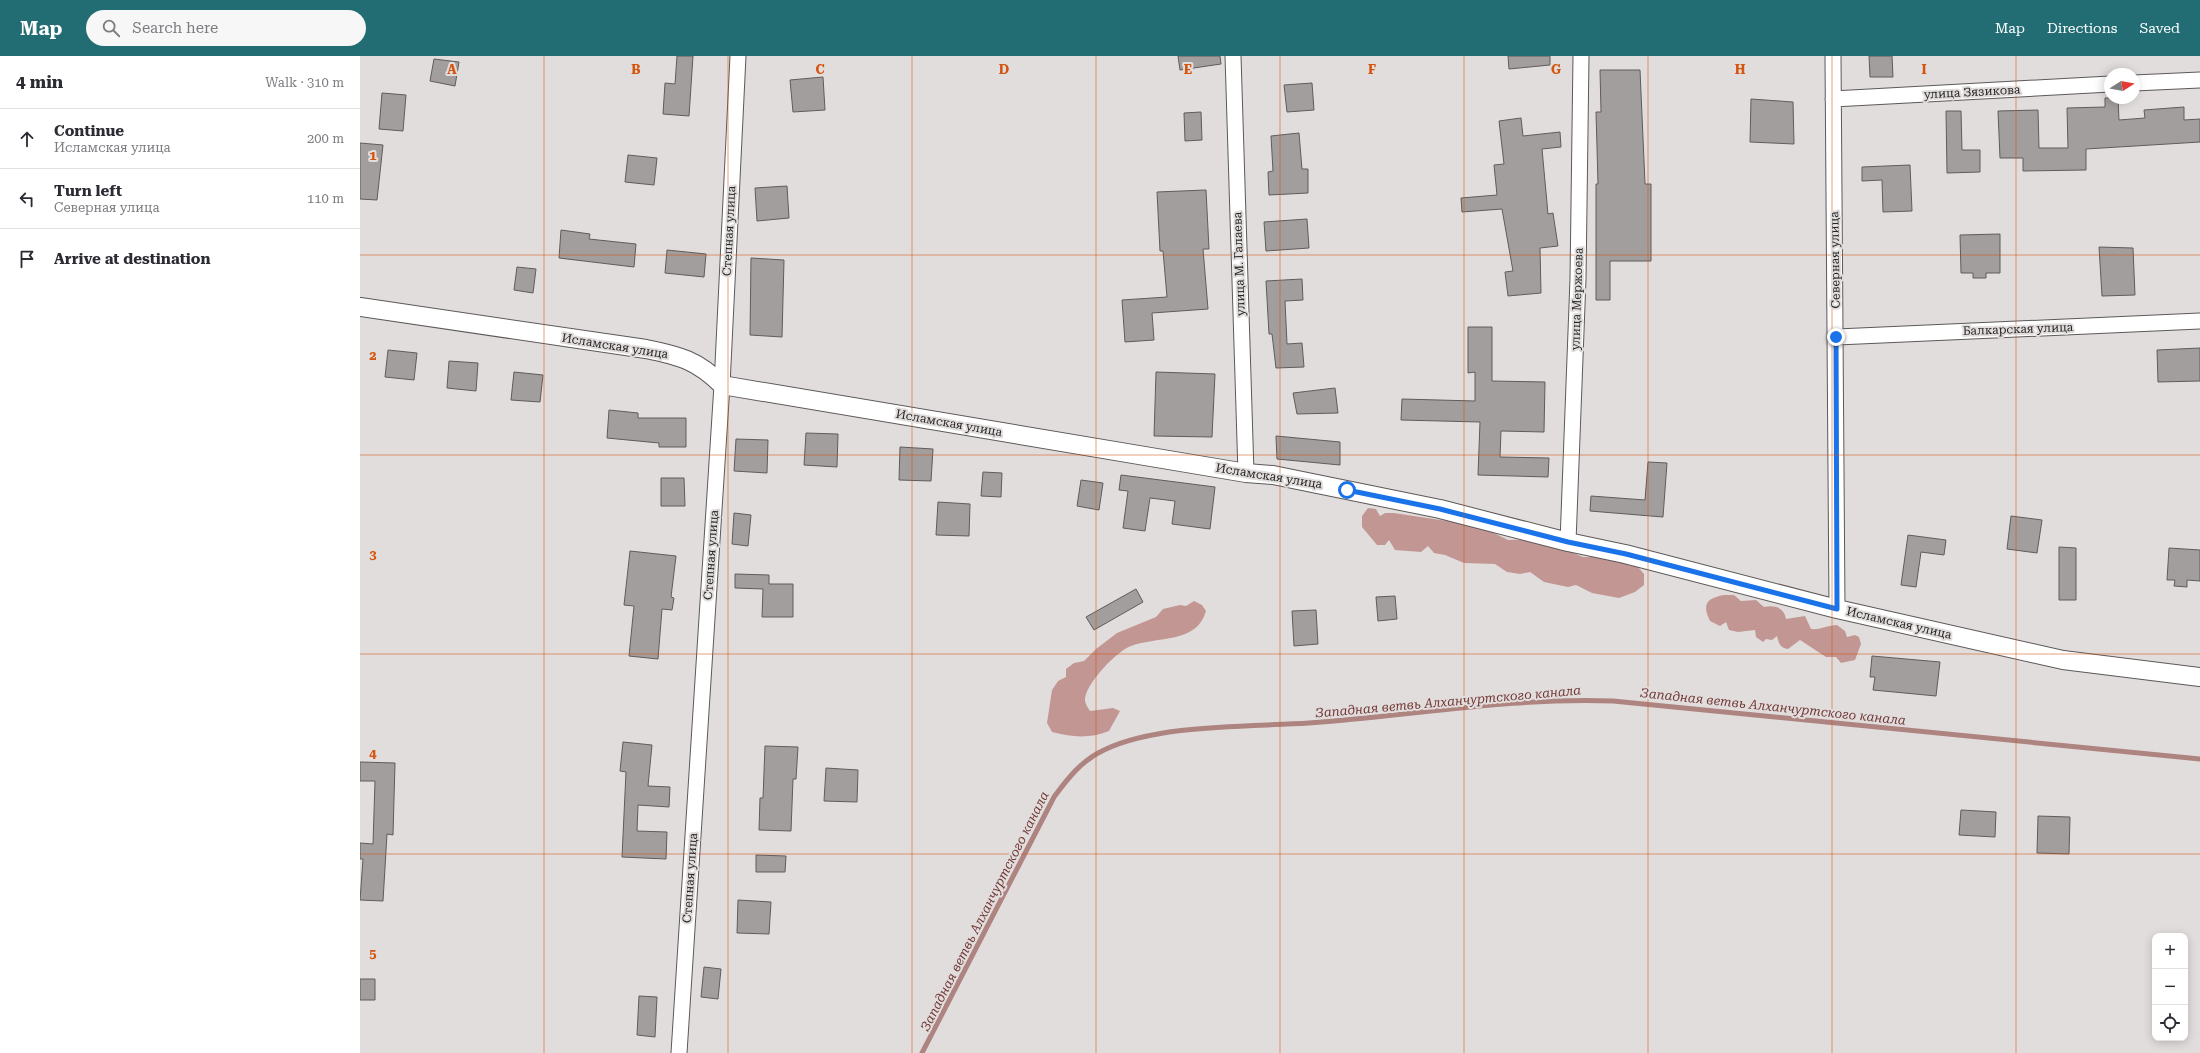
<!DOCTYPE html>
<meta charset="utf-8">
<style>
body{margin:0;font-family:"Roboto Serif",serif;background:#f7f7f7;color:#2b2b33}
.controls{position:absolute;right:12px;bottom:12px;display:grid;overflow:hidden;border-radius:8px;box-shadow:0 2px 10px #0003}
.controls button{width:36px;height:36px;display:grid;place-items:center;padding:0;border:0;border-bottom:1px solid #e1e1e2;background:#fff;color:#2b2b33;font:20px sans-serif}
.compass{position:absolute;left:1744px;top:12px;width:36px;height:36px;border-radius:50%;background:#fff;box-shadow:0 2px 10px #0003;rotate:79deg}
.stop{position:absolute;width:12px;height:12px;margin:-9px;border:3px solid #1a73e8;border-radius:50%;background:#fff}
.stop.end{background:#1a73e8;border-color:#fff;box-shadow:0 1px 4px #0008}
.list{margin:0;padding:0;list-style:none}
h2{display:flex;justify-content:space-between;align-items:center;height:52px;margin:0;padding:0 16px;font-size:17px}
h2 small{font-size:13px;font-weight:400;color:#7c7c81}
.list li{display:grid;grid-template-columns:26px 1fr auto;gap:12px;align-items:center;box-sizing:border-box;height:60px;padding:0 16px;border-top:1px solid #e1e1e2}
.list b{display:block;font-size:15px;white-space:nowrap}
.list p{margin:0;font-size:13px;white-space:nowrap;color:#7c7c81}
.list em{font-size:13px;font-style:normal;color:#7c7c81}
.icon{flex:none;width:22px;height:22px;fill:none;stroke:currentColor;stroke-width:2;stroke-linecap:round;stroke-linejoin:round}
.map{position:relative;flex:none;width:1840px;height:997px;overflow:hidden}
header{display:flex;align-items:center;gap:24px;box-sizing:border-box;height:56px;padding:0 20px;background:#226d74;color:#fff}
header strong{font-size:19px}
nav{display:flex;gap:22px;margin-inline-start:auto;font-size:14px}
.search{width:280px;height:36px;background:#f7f7f7;display:flex;align-items:center;gap:10px;box-sizing:border-box;padding:0 14px;border-radius:22px;color:#7c7c81;font-size:15px}
main{display:flex}
aside{flex:1;background:#fff}
.map>svg:first-child{display:block}
.forest{fill:#c29793}
.lines{fill:none;stroke-linecap:round;stroke-linejoin:round}
.stream{stroke:#ae8481;stroke-width:5}
.building{fill:#a39e9e;stroke:#605c5c}
.minor-casing{stroke:#5d5959;stroke-width:17}
.tertiary-casing{stroke:#5d5959;stroke-width:20}
.minor{stroke:#fff;stroke-width:15}
.tertiary{stroke:#fff;stroke-width:18}
.route{stroke:#1a73e8;stroke-width:5}
.grid{fill:none;stroke:#d5540e;stroke-width:1;stroke-opacity:0.55}
.labels{text-anchor:middle;stroke-width:4;stroke-linejoin:round;paint-order:stroke}
.street-label{font-size:12px;fill:#272525;stroke:#e2dddd}
.water-label{font-size:13px;font-style:italic;fill:#713835;stroke:#e2dddd}
.grid-label{font-size:13px;text-anchor:middle;font-weight:bold;fill:#d5540e;stroke:#e2dddd;stroke-width:4;stroke-linejoin:round;paint-order:stroke}
</style>
<header>
<strong>Map</strong>
<div class="search"><svg class="icon" aria-label="search" viewBox="0 0 24 24"><circle cx="10" cy="10" r="6"/><path d="M15 15l6 6"/></svg>Search here</div>
<nav><a>Map</a><a>Directions</a><a>Saved</a></nav>
</header>
<main>
<aside>
<h2>4 min<small>Walk · 310 m</small></h2>
<ul class="list">
<li><svg class="icon" aria-label="ahead" viewBox="0 0 24 24"><path d="M12 20V5M6 11l6-6 6 6"/></svg><div><b>Continue</b><p>Исламская улица</p></div><em>200 m</em></li>
<li><svg class="icon" aria-label="left" viewBox="0 0 24 24"><path d="M17 20v-9H6M10 6l-5 5 5 5"/></svg><div><b>Turn left</b><p>Северная улица</p></div><em>110 m</em></li>
<li><svg class="icon" aria-label="arrive" viewBox="0 0 24 24"><path d="M6 21V4h12l-3 4 3 4H6"/></svg><div><b>Arrive at destination</b></div></li>
</ul>
</aside>
<div class="map">
<svg width="1840" height="997" viewBox="0 0 1840 997">
<rect width="100%" height="100%" fill="#e2dddd"/>
<path class="forest" d="M 1008,452 L 1016,453 L 1020,460 L 1025,457 L 1034,457 L 1120,470 L 1148,484 L 1179,483 L 1223,501 L 1237,501 L 1245,499 L 1251,501 L 1251,505 L 1264,504 L 1270,510 L 1277,510 L 1284,518 L 1284,529 L 1275,536 L 1259,542 L 1232,537 L 1216,529 L 1208,531 L 1184,526 L 1170,516 L 1160,518 L 1147,516 L 1135,508 L 1104,507 L 1085,499 L 1074,497 L 1068,490 L 1061,496 L 1035,494 L 1029,484 L 1025,489 L 1017,489 L 1002,471 L 1002,460 Z
M 1364,539 L 1374,539 L 1381,545 L 1396,544 L 1404,551 C 1414,549 1424,551 1426,563 L 1445,560 L 1451,573 C 1461,574 1468,569 1477,569 L 1485,575 L 1487,581 L 1495,579 L 1499,581 L 1501,588 L 1495,604 L 1481,607 L 1476,601 L 1466,601 L 1440,584 L 1428,593 C 1420,592 1419,588 1417,580 L 1412,584 L 1406,583 L 1403,586 L 1396,581 L 1395,574 L 1378,576 L 1369,574 L 1366,566 L 1360,570 L 1350,565 C 1342,549 1346,542 1364,539 Z
M 834,545 L 842,549 L 846,555 C 837,588 797,580 771,590 C 757,595 725,628 725,644 C 725,647 728,652 730,655 L 753,652 L 760,655 L 749,675 C 729,683 712,681 692,676 L 687,667 L 692,634 L 698,625 L 706,621 L 706,613 L 714,607 L 724,605 L 736,593 L 757,577 L 796,561 L 803,553 L 820,549 L 826,550 Z"/>
<g class="lines">
<path class="stream" d="M 562,997 L 694,741 C 708,722 722,704 744,694 C 798,668 889,671 949,667 C 1050,660 1151,641 1253,645 L 1840,703"/>
</g>
<path class="building" d="M 317,0 L 333,0 L 329,60 L 303,58 L 305,27 L 315,28 Z
M 818,0 L 860,0 L 861,8 L 820,14 Z
M 1148,0 L 1190,0 L 1190,9 L 1149,13 Z
M 1509,0 L 1532,0 L 1533,21 L 1510,21 Z
M 74,3 L 99,6 L 95,30 L 70,25 Z
M 1240,14 L 1280,14 L 1285,128 L 1291,128 L 1291,205 L 1250,205 L 1250,244 L 1236,244 L 1236,128 L 1238,128 L 1236,56 L 1241,56 Z
M 463,21 L 465,54 L 433,56 L 430,24 Z
M 952,27 L 954,54 L 927,56 L 924,29 Z
M 22,37 L 46,39 L 43,75 L 19,73 Z
M 1745,42 L 1758,42 L 1759,64 L 1785,62 L 1784,54 L 1824,51 L 1824,64 L 1840,63 L 1840,86 L 1726,93 L 1726,114 L 1663,115 L 1663,102 L 1640,102 L 1638,55 L 1678,54 L 1679,92 L 1708,92 L 1707,52 L 1745,51 Z
M 1391,43 L 1433,46 L 1434,88 L 1390,86 Z
M 1586,55 L 1601,55 L 1602,94 L 1620,94 L 1620,116 L 1587,117 Z
M 841,56 L 842,84 L 825,85 L 824,57 Z
M 1161,62 L 1163,80 L 1200,76 L 1201,91 L 1182,93 L 1188,158 L 1193,157 L 1198,190 L 1180,192 L 1181,237 L 1148,240 L 1145,216 L 1153,215 L 1142,153 L 1102,156 L 1101,142 L 1137,139 L 1134,109 L 1144,108 L 1139,65 Z
M 939,77 L 942,113 L 948,113 L 948,137 L 909,139 L 908,116 L 913,115 L 911,80 Z
M 0,87 L 23,89 L 17,144 L 0,143 Z
M 268,99 L 297,102 L 294,129 L 265,126 Z
M 1550,109 L 1552,155 L 1523,156 L 1522,124 L 1502,125 L 1502,111 Z
M 427,130 L 429,162 L 397,165 L 395,132 Z
M 846,134 L 849,193 L 843,193 L 848,253 L 792,257 L 794,284 L 765,286 L 762,244 L 807,241 L 803,195 L 800,195 L 797,136 Z
M 947,163 L 949,192 L 906,195 L 904,166 Z
M 201,174 L 230,178 L 229,183 L 276,188 L 274,211 L 199,202 Z
M 1640,178 L 1640,217 L 1626,217 L 1626,222 L 1613,222 L 1613,217 L 1601,217 L 1600,179 Z
M 1739,191 L 1773,192 L 1775,239 L 1742,240 Z
M 307,194 L 346,198 L 344,221 L 305,217 Z
M 391,202 L 424,204 L 422,281 L 390,279 Z
M 157,211 L 176,213 L 173,237 L 154,234 Z
M 942,223 L 943,244 L 925,245 L 927,288 L 942,287 L 944,311 L 916,312 L 912,278 L 909,278 L 906,225 Z
M 1108,271 L 1132,271 L 1132,325 L 1185,326 L 1184,376 L 1141,375 L 1140,401 L 1189,402 L 1188,421 L 1118,419 L 1120,366 L 1041,364 L 1042,343 L 1115,345 L 1115,316 L 1108,317 Z
M 1840,292 L 1840,325 L 1798,326 L 1797,294 Z
M 28,294 L 57,297 L 54,324 L 25,321 Z
M 89,305 L 118,307 L 116,335 L 87,332 Z
M 154,316 L 183,319 L 180,346 L 151,344 Z
M 796,316 L 855,318 L 852,381 L 794,380 Z
M 975,332 L 978,357 L 937,358 L 933,337 Z
M 249,354 L 278,357 L 278,362 L 326,362 L 326,391 L 299,391 L 299,387 L 247,382 Z
M 446,377 L 478,378 L 477,411 L 444,409 Z
M 916,380 L 980,386 L 980,409 L 917,403 Z
M 376,383 L 408,384 L 407,417 L 374,415 Z
M 540,391 L 573,393 L 571,425 L 539,424 Z
M 1288,406 L 1307,407 L 1303,461 L 1230,455 L 1231,440 L 1285,444 Z
M 623,416 L 642,417 L 641,441 L 621,440 Z
M 761,419 L 855,431 L 850,473 L 812,468 L 815,445 L 790,442 L 785,475 L 763,472 L 768,435 L 759,434 Z
M 301,422 L 324,422 L 325,450 L 301,450 Z
M 721,424 L 743,427 L 739,454 L 717,450 Z
M 578,446 L 610,448 L 609,480 L 576,479 Z
M 374,457 L 391,459 L 388,490 L 372,488 Z
M 1651,460 L 1682,464 L 1677,497 L 1647,493 Z
M 1548,479 L 1586,484 L 1584,499 L 1561,496 L 1556,531 L 1541,529 Z
M 1699,491 L 1716,492 L 1716,544 L 1699,544 Z
M 1809,492 L 1840,494 L 1840,525 L 1827,524 L 1827,531 L 1814,530 L 1815,524 L 1807,524 Z
M 270,495 L 316,500 L 311,541 L 314,542 L 312,554 L 302,553 L 298,603 L 269,600 L 274,550 L 264,549 Z
M 375,518 L 409,519 L 409,528 L 433,528 L 433,561 L 402,561 L 403,533 L 375,532 Z
M 776,533 L 783,546 L 734,574 L 726,561 Z
M 1035,540 L 1037,563 L 1018,565 L 1016,541 Z
M 956,554 L 958,588 L 934,590 L 932,555 Z
M 1512,600 L 1580,606 L 1576,640 L 1513,634 L 1515,621 L 1510,621 Z
M 263,686 L 292,689 L 288,730 L 310,731 L 309,751 L 278,749 L 277,775 L 307,776 L 306,803 L 262,801 L 266,716 L 260,715 Z
M 405,690 L 438,691 L 436,723 L 433,723 L 431,775 L 399,774 L 400,742 L 403,742 Z
M 0,706 L 35,707 L 33,779 L 27,778 L 23,845 L 0,844 L 3,803 L 0,803 L 0,787 L 13,788 L 15,725 L 0,725 Z
M 466,712 L 498,714 L 497,746 L 464,745 Z
M 1601,754 L 1636,756 L 1635,781 L 1599,779 Z
M 1678,760 L 1710,761 L 1709,798 L 1677,797 Z
M 396,799 L 426,800 L 425,816 L 396,816 Z
M 378,844 L 411,846 L 409,878 L 377,877 Z
M 344,911 L 361,913 L 358,943 L 341,941 Z
M 0,923 L 15,923 L 15,944 L 0,944 Z
M 279,940 L 297,941 L 295,981 L 277,979 Z"/>
<g class="lines">
<defs>
<path id="minor" d="M 873,0 L 886,417
M 1473,0 L 1477,553
M 1774,27 L 1840,24
M 1473,43 L 1750,28
M 1477,281 L 1840,265
M 1208,486 L 1218,223 L 1221,0
M 319,997 L 362,329 L 378,0"/>
<path id="tertiary" d="M 0,251 L 286,293 C 320,300 337,304 362,329 L 886,417 L 913,419 L 1080,453 L 1208,486 L 1265,498 L 1477,553 L 1703,604 L 1840,621"/>
</defs>
<use href="#minor" class="minor-casing"/>
<use href="#tertiary" class="tertiary-casing"/>
<use href="#minor" class="minor"/>
<use href="#tertiary" class="tertiary"/>
</g>
<g class="lines">
<path class="route" d="M 987,434 L 1080,453 L 1208,486 L 1266,498 L 1477,553 L 1476,281"/>
</g>
<path class="grid" d="M 184,0 L 184,997M 368,0 L 368,997M 552,0 L 552,997M 736,0 L 736,997M 920,0 L 920,997M 1104,0 L 1104,997M 1288,0 L 1288,997M 1472,0 L 1472,997M 1656,0 L 1656,997M 0,199 L 1840,199M 0,399 L 1840,399M 0,598 L 1840,598M 0,798 L 1840,798"/>
<g class="labels">
<g class="street-label">
<text transform="translate(1612 36) rotate(-3)" y="4">улица Зязикова</text>
<text transform="translate(369 175) rotate(-87)" y="4">Степная улица</text>
<text transform="translate(1475 204) rotate(-91)" y="4">Северная улица</text>
<text transform="translate(879 208) rotate(-92)" y="4">улица М. Галаева</text>
<text transform="translate(1217 243) rotate(-88)" y="4">улица Мержоева</text>
<text transform="translate(1658 273) rotate(-2)" y="4">Балкарская улица</text>
<text transform="translate(255 290) rotate(9)" y="4">Исламская улица</text>
<text transform="translate(589 367) rotate(10)" y="4">Исламская улица</text>
<text transform="translate(909 420) rotate(9)" y="4">Исламская улица</text>
<text transform="translate(351 499) rotate(-86)" y="4">Степная улица</text>
<text transform="translate(1539 567) rotate(13)" y="4">Исламская улица</text>
<text transform="translate(330 822) rotate(-86)" y="4">Степная улица</text>
</g>
<g class="water-label">
<text transform="translate(1088 645) rotate(-5)" y="5">Западная ветвь Алханчуртского канала</text>
<text transform="translate(1413 650) rotate(6)" y="5">Западная ветвь Алханчуртского канала</text>
<text transform="translate(624 855) rotate(-63)" y="5">Западная ветвь Алханчуртского канала</text>
</g>
</g>
<g class="grid-label">
<text x="92" y="18">A</text>
<text x="276" y="18">B</text>
<text x="460" y="18">C</text>
<text x="644" y="18">D</text>
<text x="828" y="18">E</text>
<text x="1012" y="18">F</text>
<text x="1196" y="18">G</text>
<text x="1380" y="18">H</text>
<text x="1564" y="18">I</text>
<text x="13" y="104">1</text>
<text x="13" y="304">2</text>
<text x="13" y="503">3</text>
<text x="13" y="702">4</text>
<text x="13" y="902">5</text>
</g>
</svg>
<div class="controls">
<button>+</button>
<button>−</button>
<button><svg class="icon" aria-label="locate" viewBox="0 0 24 24"><circle cx="12" cy="12" r="6"/><path d="M12 2v4M12 18v4M2 12h4M18 12h4"/></svg></button>
</div>
<svg class="compass" viewBox="-18 -18 36 36"><path d="M0-13l5 13h-10z" fill="#e53935"/><path d="M0 13l5-13h-10z" fill="#7c7c81"/></svg>
<div class="stop" style="left:987px;top:434px"></div>
<div class="stop end" style="left:1476px;top:281px"></div>
</div>
</main>
